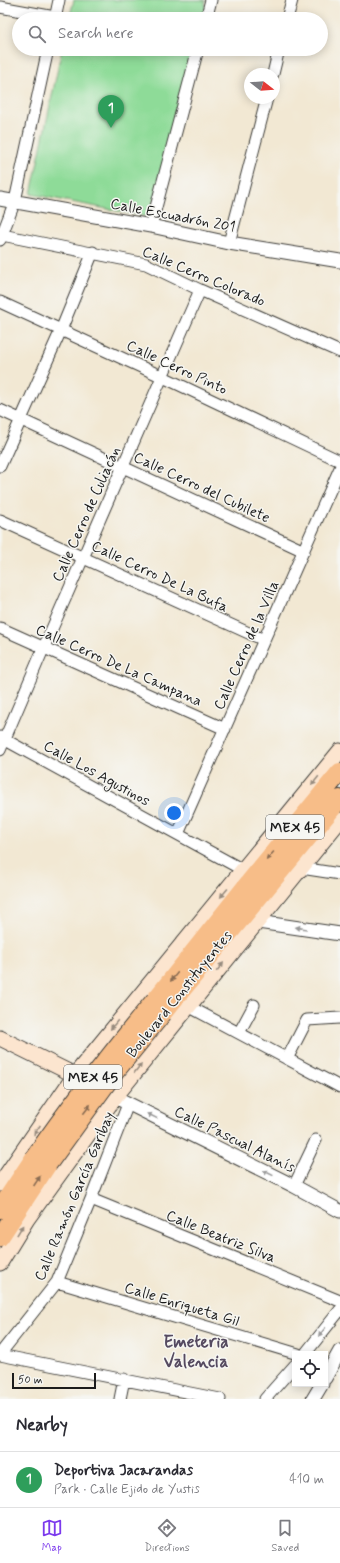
<!DOCTYPE html>
<meta charset="utf-8">
<style>
body{margin:0;font-family:Mynerve,sans-serif;background:#f2f2f3;color:#2b2b33}
.controls{position:absolute;right:12px;bottom:12px;display:grid;overflow:hidden;border-radius:0px;box-shadow:0 2px 10px #0003}
.controls button{width:36px;height:36px;display:grid;place-items:center;padding:0;border:0;border-bottom:1px solid #e1e1e2;background:#fff;color:#2b2b33;font:20px sans-serif}
.compass{position:absolute;left:244px;top:68px;width:36px;height:36px;border-radius:50%;background:#fff;box-shadow:0 2px 10px #0003;rotate:107deg}
.scale{position:absolute;left:12px;bottom:10px;width:84px;box-sizing:border-box;padding-left:4px;border:2px solid #1c1c1c;border-top:0;font-size:11px;line-height:14px;white-space:nowrap;color:#1c1c1c;-webkit-text-stroke:3px #f6f6f2;paint-order:stroke}
.you{position:absolute;left:174px;top:813px;width:14px;height:14px;margin:-10px;border:3px solid #fff;border-radius:50%;background:#1a73e8;box-shadow:0 0 0 6px #1a73e833}
.badge{display:grid;place-items:center;width:26px;height:26px;border-radius:50%;background:#7c3aed;color:#fff;font-size:13px;font-weight:700}
.pin{position:absolute;translate:-50% -33px;filter:drop-shadow(0 1px 2px #0008)}
.pin::after{content:'';position:absolute;top:21px;width:14px;height:12px;background:inherit;clip-path:polygon(0 0,100% 0,50% 100%)}
.list{margin:0;padding:0;list-style:none}
h2{display:flex;justify-content:space-between;align-items:center;height:52px;margin:0;padding:0 16px;font-size:17px}
h2 small{font-size:13px;font-weight:400;color:#7c7c81}
.list li{display:grid;grid-template-columns:26px 1fr auto;gap:12px;align-items:center;box-sizing:border-box;height:56px;padding:0 16px;border-top:1px solid #e1e1e2}
.list b{display:block;font-size:15px;white-space:nowrap}
.list p{margin:0;font-size:13px;white-space:nowrap;color:#7c7c81}
.list em{font-size:13px;font-style:normal;color:#7c7c81}
.icon{flex:none;width:22px;height:22px;fill:none;stroke:currentColor;stroke-width:2;stroke-linecap:round;stroke-linejoin:round}
.map{position:relative;flex:none;width:340px;height:1399px;overflow:hidden}
.search{position:absolute;background:#fff;box-shadow:0 2px 10px #0003;left:12px;right:12px;top:12px;height:44px;display:flex;align-items:center;gap:10px;box-sizing:border-box;padding:0 14px;border-radius:22px;color:#7c7c81;font-size:15px}
.sheet{height:108px;background:#fff}
nav{display:flex;justify-content:space-around;align-items:center;box-sizing:border-box;height:56px;border-top:1px solid #e1e1e2;background:#fff;font-size:11px;color:#7c7c81}
nav a{display:grid;justify-items:center;gap:2px}
nav .on{color:#7c3aed}
.map>svg:first-child{display:block}
.green{fill:#8edb98;stroke:#557c5a}
.lines{fill:none;stroke-linecap:round;stroke-linejoin:round}
.minor-casing{stroke:#3c3b37;stroke-width:13}
.tertiary-casing{stroke:#3c3b37;stroke-width:15}
.secondary-casing{stroke:#3c3b37;stroke-width:17}
.trunk-casing{stroke:#3c3b37;stroke-width:20}
.minor{stroke:#fff;stroke-width:11}
.tertiary{stroke:#fff;stroke-width:13}
.secondary{stroke:#fce5cf;stroke-width:15}
.trunk{stroke:#f7bd88;stroke-width:18}
.trunk-bridge-casing{stroke:#3c3b37;stroke-width:20;stroke-linecap:butt}
.trunk-bridge{stroke:#f7bd88;stroke-width:18}
.oneway{fill:#978b7e}
.oneway2{fill:#8a6c52}
.oneway3{fill:#999}
.labels{text-anchor:middle;stroke-width:3;stroke-linejoin:round;paint-order:stroke}
.shield{fill:#f6f6f2;stroke:#5d5d5c;stroke-width:1}
.shield-label{font-size:14px;font-weight:bold;fill:#1c1c1c}
.street-label{font-size:15px;fill:#1c1c1c;stroke:#f6f6f2}
.quarter-label{font-size:17px;font-weight:bold;fill:#554a60;stroke:#f6f6f2}
</style>
<div class="map">
<svg width="340" height="1399" viewBox="0 0 340 1399">
<rect width="100%" height="100%" fill="#f6f6f2"/>
<filter id="ink" filterUnits="userSpaceOnUse"><feTurbulence type="fractalNoise" baseFrequency=".025" numOctaves="2"/><feDisplacementMap in="SourceGraphic" scale="8" xChannelSelector="R" yChannelSelector="G"/><feConvolveMatrix kernelMatrix="1 2 1 2 8 2 1 2 1" color-interpolation-filters="sRGB"/></filter>
<filter id="wash" filterUnits="userSpaceOnUse"><feTurbulence type="fractalNoise" baseFrequency=".012" numOctaves="4" result="noise"/><feDisplacementMap in="SourceGraphic" scale="16" xChannelSelector="R" yChannelSelector="G"/><feGaussianBlur stdDeviation="0.9" result="paint"/><feColorMatrix in="noise" values="0 0 0 0 0 0 0 0 0 0 0 0 0 0 0 0 0 1.4 0 .05"/><feComposite in="paint" operator="in"/></filter>
<g filter="url(#wash)">
<rect width="100%" height="100%" fill="#f2e8d3"/>
<path class="green" d="M 74,0 L 205,0 L 206,19 L 69,19 Z
M 62,49 L 198,49 L 169,159 L 148,217 L 31,194 Z"/>
</g>
<g filter="url(#ink)">
<g class="lines">
<defs>
<path id="minor" d="M 0,7 L 55,17
M 55,19 L 59,0
M 206,19 L 211,0
M 287,19 L 292,0
M 273,74 L 279,49
M 151,226 L 198,49
M 2,235 L 146,264 L 200,290 L 340,352
M 0,240 L 15,201 L 48,49
M 229,243 L 267,98
M 0,302 L 163,377 L 340,461
M 0,410 L 304,551
M 0,466 L 61,330 L 93,252
M 0,520 L 264,640
M 0,628 L 225,729
M 0,737 L 243,870
M 0,750 L 44,647 L 200,290
M 178,834 L 340,468
M 301,868 L 340,874
M 188,1006 L 340,1087
M 239,1033 L 254,1005
M 287,1059 L 307,1020 L 340,1018
M 294,1186 L 316,1140
M 91,1199 L 340,1301
M 57,1282 L 298,1354
M 0,1354 L 57,1282 L 91,1199 L 128,1104
M 305,1354 L 340,1310
M 0,1355 L 220,1399
M 120,1399 L 124,1379
M 265,1399 L 295,1365"/>
<path id="tertiary" d="M 0,199 L 151,226 L 229,243 L 340,261
M 258,922 L 340,934
M 115,1097 L 294,1186 L 340,1211
M 325,1378 L 340,1351
M 313,1399 L 322,1384"/>
<path id="secondary" d="M 0,1038 L 83,1079
M 0,1184 L 75,1075 L 340,751
M 0,1263 L 27,1219 L 115,1097 L 340,820"/>
<path id="trunk" d="M 155,1000 L 250,881 L 340,772
M 163,1013 L 340,799
M 0,1209 L 34,1158
M 0,1237 L 48,1164"/>
</defs>
<use href="#minor" class="minor-casing"/>
<use href="#tertiary" class="tertiary-casing"/>
<use href="#secondary" class="secondary-casing"/>
<use href="#trunk" class="trunk-casing"/>
<use href="#minor" class="minor"/>
<use href="#tertiary" class="tertiary"/>
<use href="#secondary" class="secondary"/>
<use href="#trunk" class="trunk"/>
<defs>
<path id="trunk-bridge" d="M 34,1158 C 72,1103 113,1051 155,1000
M 48,1164 L 114,1073 L 163,1013"/>
</defs>
<use href="#trunk-bridge" class="trunk-bridge-casing"/>
<use href="#trunk-bridge" class="trunk-bridge"/>
</g>
<defs><path id="oneway-solid" d="M-6-.8H1V-3.2L6.5 0L1 3.2V.8H-6Z"/></defs>
<g class="oneway">
<use href="#oneway-solid" transform="translate(315 781) rotate(129)"/>
<use href="#oneway-solid" transform="translate(224 893) rotate(130)"/>
<use href="#oneway-solid" transform="translate(220 967) rotate(-51)"/>
<use href="#oneway-solid" transform="translate(114 1025) rotate(129)"/>
<use href="#oneway-solid" transform="translate(138 1068) rotate(-52)"/>
<use href="#oneway-solid" transform="translate(37 1130) rotate(124)"/>
<use href="#oneway-solid" transform="translate(20 1230) rotate(-59)"/>
</g>
<g class="oneway2">
<use href="#oneway-solid" transform="translate(270 856) rotate(130)"/>
<use href="#oneway-solid" transform="translate(174 977) rotate(129)"/>
<use href="#oneway-solid" transform="translate(87 1109) rotate(-53)"/>
<use href="#oneway-solid" transform="translate(37 1181) rotate(-56)"/>
</g>
<g class="oneway3">
<use href="#oneway-solid" transform="translate(301 928) rotate(-171)"/>
<use href="#oneway-solid" transform="translate(152 1116) rotate(-154)"/>
<use href="#oneway-solid" transform="translate(268 1173) rotate(-154)"/>
<use href="#oneway-solid" transform="translate(322 1332) rotate(128)"/>
</g>
</g>
<g class="labels">
<g class="shield">
<rect x="266" y="815" width="58" height="24" rx="3"/>
<rect x="64" y="1065" width="58" height="24" rx="3"/>
</g>
<g class="shield-label">
<text x="295" y="832">MEX 45</text>
<text x="93" y="1082">MEX 45</text>
</g>
<g class="street-label">
<text transform="translate(173 215) rotate(11)" y="5">Calle Escuadrón 201</text>
<text transform="translate(204 276) rotate(23)" y="5">Calle Cerro Colorado</text>
<text transform="translate(177 367) rotate(25)" y="5">Calle Cerro Pinto</text>
<text transform="translate(202 487) rotate(25)" y="5">Calle Cerro del Cubilete</text>
<text transform="translate(86 514) rotate(-66)" y="5">Calle Cerro de Culiacán</text>
<text transform="translate(160 576) rotate(25)" y="5">Calle Cerro De La Bufa</text>
<text transform="translate(246 645) rotate(-66)" y="5">Calle Cerro de la Villa</text>
<text transform="translate(119 665) rotate(24)" y="5">Calle Cerro De La Campana</text>
<text transform="translate(97 773) rotate(29)" y="5">Calle Los Agustinos</text>
<text transform="translate(179 994) rotate(-51)" y="5">Boulevard Constituyentes</text>
<text transform="translate(235 1139) rotate(26)" y="5">Calle Pascual Alanís</text>
<text transform="translate(74 1196) rotate(-67)" y="5">Calle Ramón García Garibay</text>
<text transform="translate(221 1236) rotate(22)" y="5">Calle Beatriz Silva</text>
<text transform="translate(182 1304) rotate(17)" y="5">Calle Enriqueta Gil</text>
</g>
<g class="quarter-label">
<text x="196" y="1347">Emeteria<tspan x="196" dy="20">Valencia</tspan></text>
</g>
</g>
</svg>
<div class="controls">
<button><svg class="icon" aria-label="locate" viewBox="0 0 24 24"><circle cx="12" cy="12" r="6"/><path d="M12 2v4M12 18v4M2 12h4M18 12h4"/></svg></button>
</div>
<svg class="compass" viewBox="-18 -18 36 36"><path d="M0-13l5 13h-10z" fill="#e53935"/><path d="M0 13l5-13h-10z" fill="#7c7c81"/></svg>
<div class="scale">50 m</div>
<div class="you"></div>
<div class="pin badge" style="left:111px;top:128px;background:#2e9e5b">1</div>
<div class="search"><svg class="icon" aria-label="search" viewBox="0 0 24 24"><circle cx="10" cy="10" r="6"/><path d="M15 15l6 6"/></svg>Search here</div>
</div>
<section class="sheet">
<h2>Nearby<small></small></h2>
<ul class="list">
<li><span class="badge" style="background:#2e9e5b">1</span><div><b>Deportiva Jacarandas</b><p>Park · Calle Ejido de Yustis</p></div><em>410 m</em></li>
</ul>
</section>
<nav>
<a class="on"><svg class="icon" aria-label="map" viewBox="0 0 24 24"><path d="M3 6l6-2 6 2 6-2v14l-6 2-6-2-6 2zM9 4v14M15 6v14"/></svg>Map</a>
<a><svg class="icon" aria-label="directions" viewBox="0 0 24 24"><path d="M12 3l9 9-9 9-9-9zM9 14v-3h6M13 9l2 2-2 2"/></svg>Directions</a>
<a><svg class="icon" aria-label="saved" viewBox="0 0 24 24"><path d="M7 4h10v16l-5-4-5 4z"/></svg>Saved</a>
</nav>
